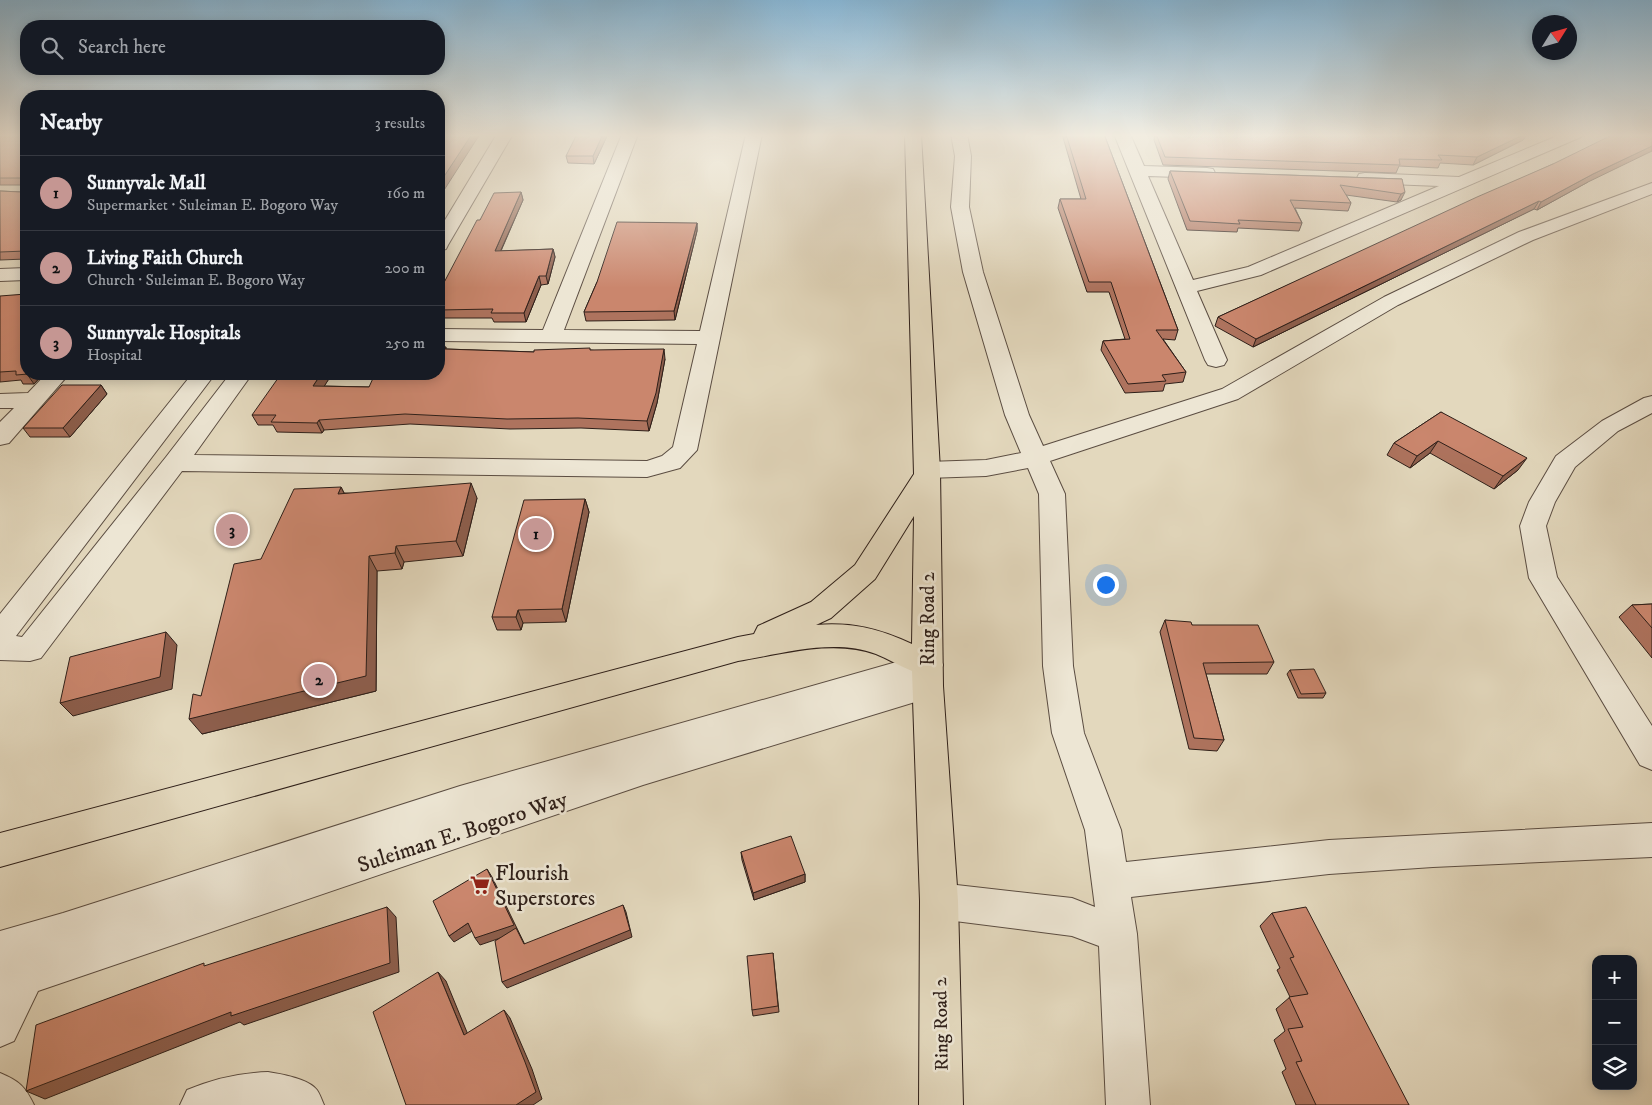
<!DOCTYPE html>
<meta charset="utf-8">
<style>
body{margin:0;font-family:"IM FELL DW Pica",serif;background:#242831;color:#f1f3f6}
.controls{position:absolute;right:15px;bottom:15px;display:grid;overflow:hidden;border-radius:10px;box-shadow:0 2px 12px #0003}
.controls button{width:45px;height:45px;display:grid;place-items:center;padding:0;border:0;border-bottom:1px solid #363941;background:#171b24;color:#f1f3f6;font:25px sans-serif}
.compass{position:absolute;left:1532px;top:15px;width:45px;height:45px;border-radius:50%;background:#171b24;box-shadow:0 2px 12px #0003;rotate:53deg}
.you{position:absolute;left:1105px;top:584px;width:18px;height:18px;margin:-12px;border:4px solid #fff;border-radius:50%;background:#1a73e8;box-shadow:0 0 0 8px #1a73e833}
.badge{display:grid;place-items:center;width:32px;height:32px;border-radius:50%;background:#c59692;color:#111;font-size:16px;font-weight:700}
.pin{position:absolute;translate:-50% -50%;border:2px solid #fff;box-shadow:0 1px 5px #0006}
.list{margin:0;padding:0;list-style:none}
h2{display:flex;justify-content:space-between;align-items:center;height:65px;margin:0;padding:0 20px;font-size:21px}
h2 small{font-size:16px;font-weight:400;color:#9ea1a6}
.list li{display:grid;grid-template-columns:32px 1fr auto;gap:15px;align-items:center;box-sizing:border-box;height:75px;padding:0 20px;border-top:1px solid #363941}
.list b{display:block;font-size:19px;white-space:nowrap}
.list p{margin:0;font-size:16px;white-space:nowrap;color:#9ea1a6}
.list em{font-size:16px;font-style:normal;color:#9ea1a6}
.icon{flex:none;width:28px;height:28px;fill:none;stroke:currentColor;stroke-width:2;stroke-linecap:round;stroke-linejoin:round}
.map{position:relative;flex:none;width:1652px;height:1105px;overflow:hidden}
.search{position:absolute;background:#171b24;box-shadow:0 2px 12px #0003;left:20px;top:20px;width:425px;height:55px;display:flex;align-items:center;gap:12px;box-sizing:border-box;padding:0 18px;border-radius:20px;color:#9ea1a6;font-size:19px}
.panel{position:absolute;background:#171b24;box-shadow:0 2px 12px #0003;left:20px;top:90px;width:425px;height:290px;border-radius:20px}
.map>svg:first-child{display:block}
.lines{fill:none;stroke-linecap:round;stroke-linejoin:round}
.minor-casing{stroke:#5b4d42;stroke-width:2}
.major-casing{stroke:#2e1f19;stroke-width:2}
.minor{fill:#ede6d4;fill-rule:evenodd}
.major{fill:#e3d8bd;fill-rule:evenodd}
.wall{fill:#ae735e;stroke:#2e1f19}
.shaded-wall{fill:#8d5e4c;stroke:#2e1f19}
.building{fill:#ca866d;stroke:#2e1f19}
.labels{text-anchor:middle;stroke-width:5;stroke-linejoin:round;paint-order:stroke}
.street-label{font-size:19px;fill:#2e1f19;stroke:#ede6d4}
.near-street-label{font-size:22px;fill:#2e1f19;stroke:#ede6d4}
.near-poi-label{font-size:22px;fill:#2e1f19;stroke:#ede6d4;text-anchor:start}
</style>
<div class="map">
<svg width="1652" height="1105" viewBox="0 0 1652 1105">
<rect width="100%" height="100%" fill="#e3d8bd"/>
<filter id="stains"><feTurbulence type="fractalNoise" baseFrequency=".004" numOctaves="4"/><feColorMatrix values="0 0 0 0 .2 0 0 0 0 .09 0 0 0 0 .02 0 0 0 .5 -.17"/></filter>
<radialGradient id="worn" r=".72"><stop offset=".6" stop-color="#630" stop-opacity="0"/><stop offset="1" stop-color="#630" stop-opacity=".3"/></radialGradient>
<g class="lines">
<defs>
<path id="minor" d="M 497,134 L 513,134 L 448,245 L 446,249 L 439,251 L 439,230 Z
M 622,134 L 638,134 L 564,330 L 700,331 L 746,134 L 762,134 L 697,450 L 680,468 L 647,477 L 182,471 L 41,658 L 30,661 L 0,660 L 0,614 L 192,374 L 215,374 L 16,636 L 22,637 L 166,457 L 230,374 L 252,374 L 194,455 L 647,461 L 662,456 L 673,447 L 697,344 L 439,341 L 439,329 L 543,330 Z
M 951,134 L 967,134 L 971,156 L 969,207 L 983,272 L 1029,415 L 1043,446 L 1222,389 L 1384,297 L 1519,232 L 1652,183 L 1652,194 L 1533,240 L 1398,305 L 1238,399 L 1050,461 L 1065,494 L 1073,666 L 1084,733 L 1121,830 L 1126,862 L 1329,840 L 1652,823 L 1652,857 L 1433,867 L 1329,874 L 1131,897 L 1137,934 L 1150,1105 L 1106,1105 L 1099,946 L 1072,936 L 939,919 L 926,914 L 920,901 L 926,888 L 939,883 L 1072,898 L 1095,907 L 1085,830 L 1052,733 L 1043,666 L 1039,494 L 1028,468 L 986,476 L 927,478 L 918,476 L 914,470 L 918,464 L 927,462 L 986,460 L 1021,453 L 1005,415 L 963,272 L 951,207 L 955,156 Z
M 1114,134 L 1130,134 L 1144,166 L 1207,168 L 1213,169 L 1215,173 L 1213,177 L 1207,178 L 1148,176 L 1193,280 L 1248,267 L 1439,186 L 1365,183 L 1359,182 L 1357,178 L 1359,174 L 1365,173 L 1459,177 L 1562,134 L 1583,134 L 1581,137 L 1261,275 L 1197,291 L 1227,360 L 1224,365 L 1216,367 L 1208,365 L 1205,360 Z
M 26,268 L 26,280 L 0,281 L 0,269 Z
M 46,374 L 69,374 L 9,443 L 0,445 L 0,422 L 14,408 L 0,408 L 0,394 L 28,393 Z
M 1652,396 L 1652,413 L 1618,431 L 1575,467 L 1555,502 L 1546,526 L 1557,577 L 1652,726 L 1652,770 L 1640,765 L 1529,578 L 1520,526 L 1529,502 L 1556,456 L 1602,421 L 1644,398 Z
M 928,653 L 939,656 L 943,665 L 939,674 L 934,675 L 938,677 L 943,686 L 938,695 L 643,785 L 38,991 L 14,1041 L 0,1047 L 0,931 L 63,913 L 460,786 Z
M 268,1072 C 281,1074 309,1079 317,1090 C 320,1094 322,1101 324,1105 L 180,1105 L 187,1090 C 213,1079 239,1073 268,1072 Z
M 0,1073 C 19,1081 25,1086 34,1105 L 0,1105 Z"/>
<path id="major" d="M 905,134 L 921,134 L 940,470 L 943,686 L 958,901 L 963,1105 L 919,1105 L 920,901 L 912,671 C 900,666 888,659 876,654 C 833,638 782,654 738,661 L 0,867 L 0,833 L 738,637 L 754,634 L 758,626 L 811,602 L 855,565 L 914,474 ZM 914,516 L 912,644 C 880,629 852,622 816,625 L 831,618 L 875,579 Z"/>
</defs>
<use href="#minor" class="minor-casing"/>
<use href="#major" class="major-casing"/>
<use href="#minor" class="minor"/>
<use href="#major" class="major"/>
</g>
<path class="wall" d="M 0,134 L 26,134 L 26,259 L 0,260 L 0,191 L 21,192 L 23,190 L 23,185 L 0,185 Z
M 608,134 L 594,164 L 568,163 L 566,156 Z
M 1062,134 L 1104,134 L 1178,330 L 1175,340 L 1163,339 L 1186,372 L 1183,382 L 1165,384 L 1163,391 L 1125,393 L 1101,350 L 1103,341 L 1125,339 L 1109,292 L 1087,292 L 1058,208 L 1060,199 L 1081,199 Z
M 1155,134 L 1527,134 L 1523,140 L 1473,165 L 1440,163 L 1438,168 L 1399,166 L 1396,173 L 1163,165 L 1154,140 Z
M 1553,164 L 1588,182 L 1537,210 L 1534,209 L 1253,347 L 1215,326 L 1218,317 Z
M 1170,171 L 1402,179 L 1401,200 L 1397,202 L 1346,195 L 1351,203 L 1348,211 L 1295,208 L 1302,223 L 1299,231 L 1238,228 L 1237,232 L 1187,230 L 1168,179 Z
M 521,192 L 523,200 L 501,251 L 553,249 L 555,257 L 548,284 L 541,285 L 526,322 L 494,322 L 492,318 L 439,318 L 439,292 L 480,220 Z
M 697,223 L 697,231 L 675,320 L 586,321 L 584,312 L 597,282 Z
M 0,296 L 26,374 L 43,374 L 34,384 L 23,384 L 21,380 L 0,382 Z
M 446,347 L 446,349 L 534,352 L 590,350 L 665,359 L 657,403 L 649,431 L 581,428 L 510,429 L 410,424 L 324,430 L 322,433 L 277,432 L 273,425 L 258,425 L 252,415 L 332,374 L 324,386 L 369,387 Z
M 101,385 L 107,394 L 70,437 L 30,437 L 23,428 Z
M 1441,412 L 1518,470 L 1494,489 L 1430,453 L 1410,468 L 1387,455 L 1394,443 Z
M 341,487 L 344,493 L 477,498 L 463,556 L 404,562 L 402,569 L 377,571 L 376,691 L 202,734 L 201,696 L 261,559 Z
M 585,499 L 589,512 L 566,622 L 523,623 L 521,630 L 497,630 L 492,617 Z
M 1652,604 L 1652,658 L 1619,617 L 1632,605 Z
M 1165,620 L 1192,625 L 1274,662 L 1267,674 L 1206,674 L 1224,740 L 1217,751 L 1189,749 L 1160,632 Z
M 1290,670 L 1326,693 L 1323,698 L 1298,698 L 1287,674 Z
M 741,852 L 805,874 L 805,882 L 754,900 L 742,860 Z
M 1272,913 L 1409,1105 L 1296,1105 L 1282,1072 L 1286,1069 L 1274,1040 L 1285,1031 L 1276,1009 L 1290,997 L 1277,970 L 1280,968 L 1260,926 Z
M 773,953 L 779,1012 L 753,1016 L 752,1010 Z"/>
<path class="shaded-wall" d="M 472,134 L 480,134 L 439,198 L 439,184 Z
M 603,134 L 608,134 L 594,164 L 593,156 Z
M 1525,134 L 1527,134 L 1523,140 L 1473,165 L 1477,157 Z
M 1652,146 L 1652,151 L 1588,182 L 1537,210 L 1541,202 L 1593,174 Z
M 521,192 L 523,200 L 497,259 L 495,251 Z
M 1405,192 L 1401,200 L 1397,202 L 1401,194 Z
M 1539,201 L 1534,209 L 1253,347 L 1256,339 Z
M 697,223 L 697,231 L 675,320 L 674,311 Z
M 553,249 L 555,257 L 548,284 L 546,276 Z
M 539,276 L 541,285 L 526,322 L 524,313 Z
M 664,349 L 665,359 L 657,403 L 649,431 L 647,421 Z
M 27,374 L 43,374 L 34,384 Z
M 321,374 L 332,374 L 318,396 L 313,386 Z
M 101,385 L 107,394 L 70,437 L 63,428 Z
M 319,420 L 324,430 L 322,433 L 317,423 Z
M 1438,441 L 1430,453 L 1410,468 L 1417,456 Z
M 1527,458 L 1518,470 L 1494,489 L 1503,476 Z
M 471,483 L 477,498 L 463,556 L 456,541 Z
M 341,487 L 349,503 L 338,494 Z
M 585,499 L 589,512 L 566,622 L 562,609 Z
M 396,546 L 404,562 L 402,569 L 395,553 Z
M 369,556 L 377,571 L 376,691 L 202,734 L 189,719 Z
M 518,610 L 523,623 L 521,630 L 516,617 Z
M 166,632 L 177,645 L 172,689 L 73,716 L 60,703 Z
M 487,869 L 492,877 L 528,951 L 518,932 L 480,945 L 475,938 Z
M 805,874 L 805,882 L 754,900 L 753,893 Z
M 623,905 L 626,912 L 632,937 L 507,988 L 502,982 Z
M 387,907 L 396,917 L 399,972 L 244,1025 L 240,1022 L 45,1099 L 26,1091 Z
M 468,923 L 474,930 L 454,942 L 449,936 Z
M 438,972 L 446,981 L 471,1042 L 464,1035 Z
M 504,1010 L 510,1018 L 532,1069 L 542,1099 L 533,1105 L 516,1105 Z"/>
<path class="building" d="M 0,134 L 26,134 L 26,251 L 0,252 L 0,191 L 21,192 L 23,190 L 23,180 L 21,178 L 0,178 Z
M 441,134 L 472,134 L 439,184 L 439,137 Z
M 577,134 L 603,134 L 593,156 L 566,156 Z
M 1066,134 L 1104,134 L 1178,330 L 1156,330 L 1186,372 L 1162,375 L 1166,381 L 1128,384 L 1103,341 L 1130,339 L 1111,282 L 1089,282 L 1060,199 L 1086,199 Z
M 1156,134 L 1525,134 L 1477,157 L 1438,155 L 1442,160 L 1399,159 L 1400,165 L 1165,157 Z
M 1614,134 L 1652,134 L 1652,146 L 1593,174 L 1541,202 L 1539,201 L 1256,339 L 1218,317 L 1477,197 L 1553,164 Z
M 1170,171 L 1402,179 L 1405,192 L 1401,194 L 1340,185 L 1351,203 L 1290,200 L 1302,223 L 1238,220 L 1240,224 L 1190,221 Z
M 521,192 L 495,251 L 553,249 L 546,276 L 539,276 L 524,313 L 491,313 L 493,309 L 439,310 L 439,292 L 477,220 L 480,220 L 494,193 Z
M 617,222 L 697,223 L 674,311 L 584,312 L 597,282 Z
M 26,294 L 26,374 L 28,374 L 16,375 L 16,371 L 0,372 L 0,296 Z
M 439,347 L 446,347 L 445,349 L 534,352 L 534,350 L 590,348 L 590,350 L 664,349 L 656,393 L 647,421 L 578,418 L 507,419 L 405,414 L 319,420 L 317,423 L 271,422 L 276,415 L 252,415 L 281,374 L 321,374 L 313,386 L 369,387 L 375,374 L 439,374 Z
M 62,385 L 101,385 L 63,428 L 23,428 Z
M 1441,412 L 1527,458 L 1503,476 L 1438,441 L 1417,456 L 1394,443 Z
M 471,483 L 456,541 L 396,546 L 395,553 L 369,556 L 366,676 L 189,719 L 193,694 L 201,696 L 234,564 L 261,559 L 294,489 L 341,487 L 338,494 Z
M 585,499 L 562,609 L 518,610 L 516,617 L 492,617 L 524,500 Z
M 1652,604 L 1652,628 L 1632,605 Z
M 1165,620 L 1191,622 L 1192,625 L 1258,625 L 1274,662 L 1203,663 L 1224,740 L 1194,738 Z
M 166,632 L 160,677 L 60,703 L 70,657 Z
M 1314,669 L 1326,693 L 1301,694 L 1290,670 Z
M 791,836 L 805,874 L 753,893 L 741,852 Z
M 487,869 L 514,925 L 475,938 L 468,923 L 449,936 L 433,901 Z
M 623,905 L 630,930 L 502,982 L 495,941 L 516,928 L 524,944 Z
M 387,907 L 390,963 L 231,1016 L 231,1012 L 26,1091 L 36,1025 L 204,963 L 204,966 Z
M 1306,907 L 1409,1105 L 1316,1105 L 1296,1062 L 1302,1061 L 1288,1029 L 1303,1027 L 1289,997 L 1308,994 L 1290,958 L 1294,957 L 1272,913 Z
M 773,953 L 778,1006 L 752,1010 L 747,956 Z
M 438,972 L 464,1035 L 504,1010 L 525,1062 L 536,1092 L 516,1105 L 406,1105 L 373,1012 Z"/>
<linearGradient id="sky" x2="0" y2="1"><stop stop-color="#87b6d5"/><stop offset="0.47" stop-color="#f2ede1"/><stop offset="1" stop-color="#f2ede1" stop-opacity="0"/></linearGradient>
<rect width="1652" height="288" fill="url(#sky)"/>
<defs>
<symbol id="supermarket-bare" viewBox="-9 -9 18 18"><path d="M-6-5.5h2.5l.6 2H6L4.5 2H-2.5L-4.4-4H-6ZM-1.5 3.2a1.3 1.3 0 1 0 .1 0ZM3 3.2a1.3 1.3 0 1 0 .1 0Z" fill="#8f2418" stroke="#ede6d4" stroke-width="2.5" paint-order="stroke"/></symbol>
</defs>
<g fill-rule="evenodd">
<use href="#supermarket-bare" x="466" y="871" width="28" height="28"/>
</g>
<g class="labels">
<g class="street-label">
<text transform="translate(927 619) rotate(-90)" y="7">Ring Road 2</text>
<text transform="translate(940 1024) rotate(-91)" y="7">Ring Road 2</text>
</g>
<g class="near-street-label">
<text transform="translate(462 831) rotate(-18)" y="8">Suleiman E. Bogoro Way</text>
</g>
<g class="near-poi-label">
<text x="495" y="880">Flourish<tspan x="495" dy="25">Superstores</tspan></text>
</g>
</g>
<rect width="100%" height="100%" filter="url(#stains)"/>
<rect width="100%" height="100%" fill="url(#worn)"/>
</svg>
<div class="controls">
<button>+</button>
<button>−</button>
<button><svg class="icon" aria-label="layers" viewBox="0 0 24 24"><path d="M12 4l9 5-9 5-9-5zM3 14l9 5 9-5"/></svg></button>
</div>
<svg class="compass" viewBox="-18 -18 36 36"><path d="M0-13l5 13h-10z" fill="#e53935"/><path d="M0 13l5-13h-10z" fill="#9ea1a6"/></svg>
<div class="you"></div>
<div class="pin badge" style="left:536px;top:534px">1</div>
<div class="pin badge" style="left:319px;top:680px">2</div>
<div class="pin badge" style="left:232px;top:530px">3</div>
<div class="search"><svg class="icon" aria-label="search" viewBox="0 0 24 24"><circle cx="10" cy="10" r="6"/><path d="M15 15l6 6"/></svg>Search here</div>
<section class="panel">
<h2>Nearby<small>3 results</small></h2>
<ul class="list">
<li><span class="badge">1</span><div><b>Sunnyvale Mall</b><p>Supermarket · Suleiman E. Bogoro Way</p></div><em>160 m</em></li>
<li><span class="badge">2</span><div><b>Living Faith Church</b><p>Church · Suleiman E. Bogoro Way</p></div><em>200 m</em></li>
<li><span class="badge">3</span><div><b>Sunnyvale Hospitals</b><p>Hospital</p></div><em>250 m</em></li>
</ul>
</section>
</div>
